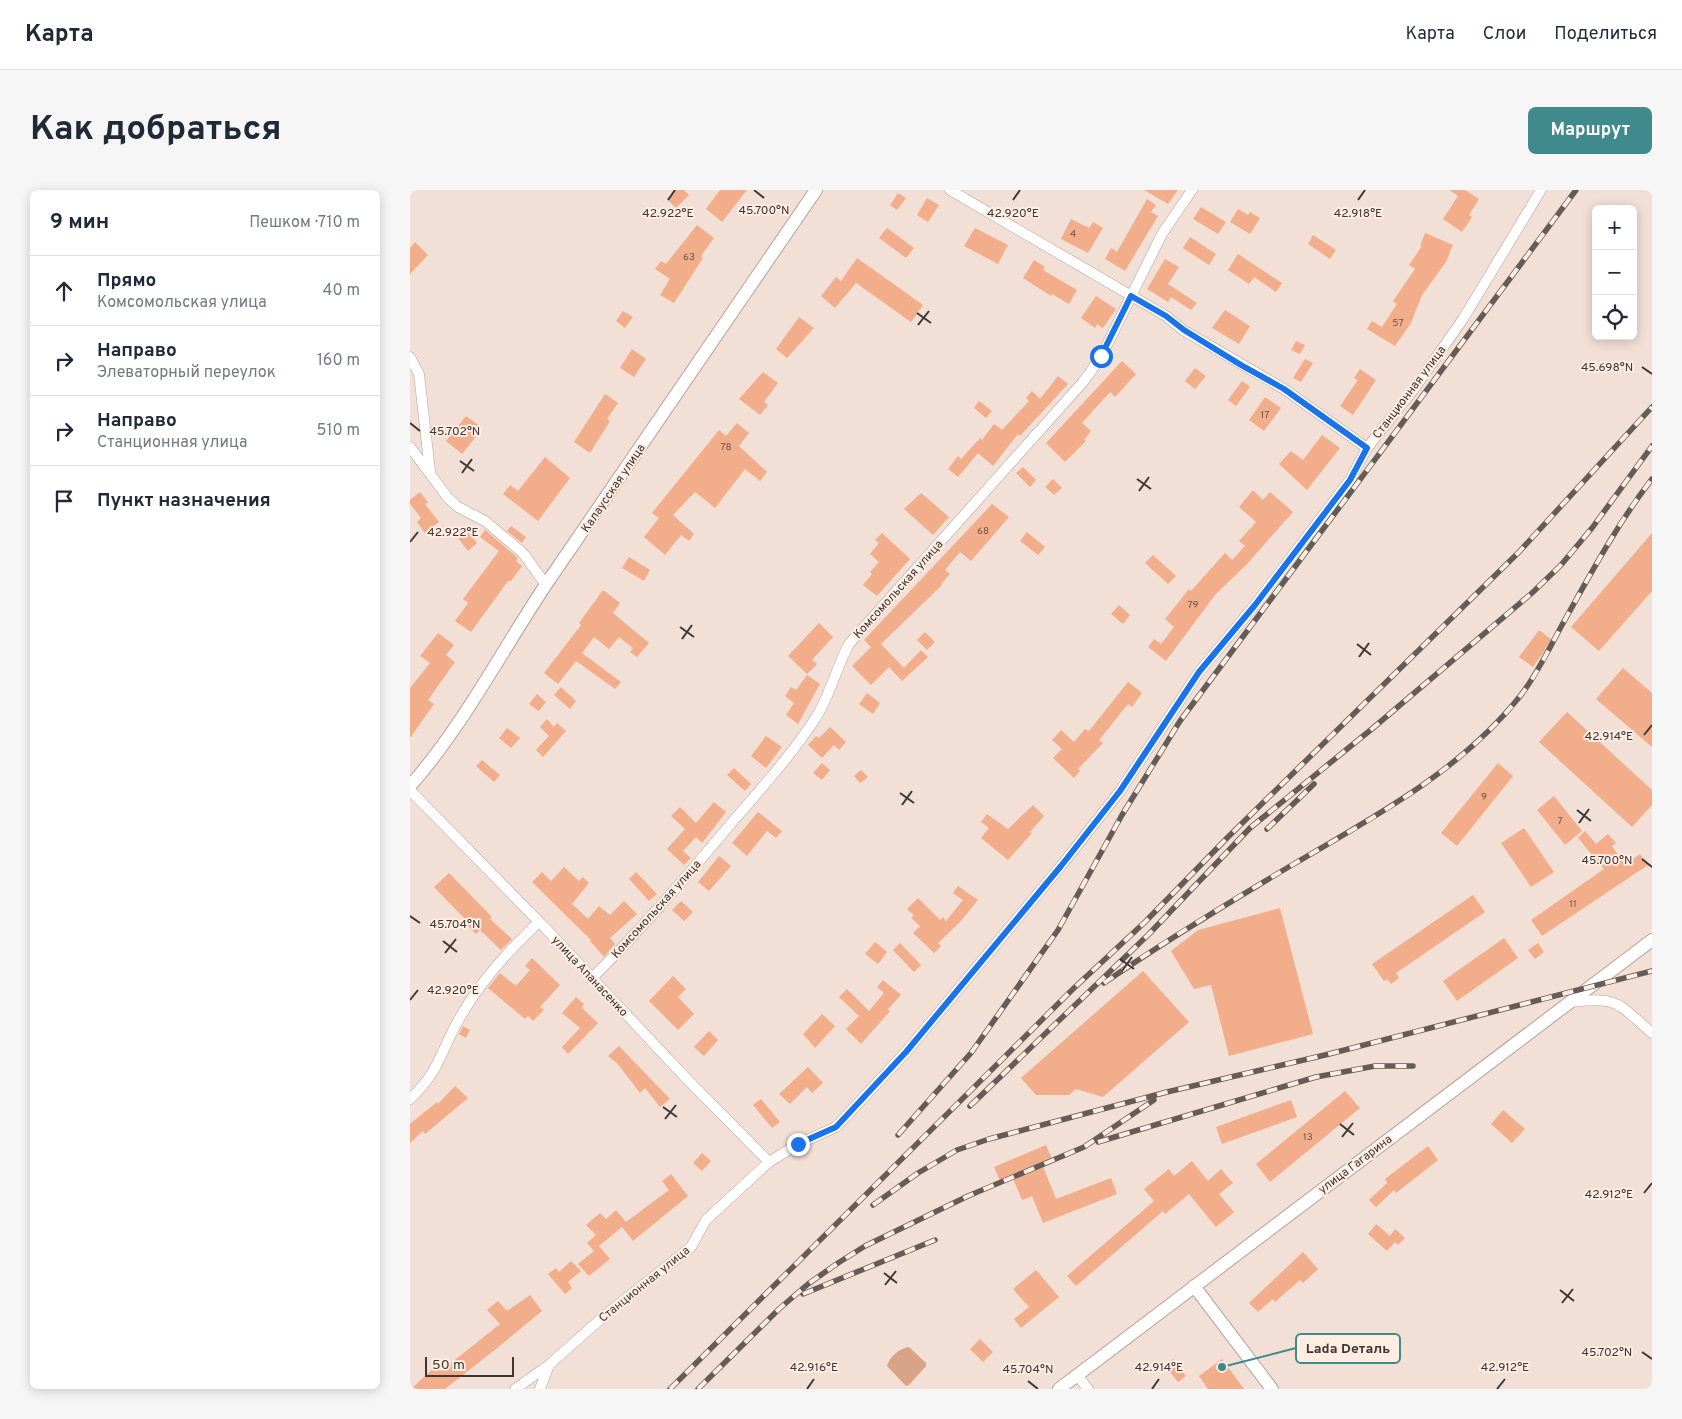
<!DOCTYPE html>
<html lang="ru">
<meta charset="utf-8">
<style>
body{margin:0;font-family:Overpass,sans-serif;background:#f6f6f7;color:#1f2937}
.controls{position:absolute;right:15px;top:15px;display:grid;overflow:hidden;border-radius:8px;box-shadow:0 2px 12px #0003}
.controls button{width:45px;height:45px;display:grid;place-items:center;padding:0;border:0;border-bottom:1px solid #e0e1e3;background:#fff;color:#1f2937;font:25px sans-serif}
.scale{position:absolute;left:15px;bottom:12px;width:89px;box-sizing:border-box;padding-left:5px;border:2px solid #3e3733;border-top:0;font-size:14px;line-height:18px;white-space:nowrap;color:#3e3733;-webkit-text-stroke:4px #ffece3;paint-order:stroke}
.stop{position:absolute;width:15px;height:15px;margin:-11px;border:4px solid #1a73e8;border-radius:50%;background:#fff}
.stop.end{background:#1a73e8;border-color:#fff;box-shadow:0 1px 5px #0008}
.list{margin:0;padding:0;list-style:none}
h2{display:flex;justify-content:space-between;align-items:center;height:65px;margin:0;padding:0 20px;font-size:21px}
h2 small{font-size:16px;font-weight:400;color:#747a83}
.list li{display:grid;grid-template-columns:32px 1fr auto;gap:15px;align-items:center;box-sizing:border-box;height:70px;padding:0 20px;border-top:1px solid #e0e1e3}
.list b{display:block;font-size:19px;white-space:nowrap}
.list p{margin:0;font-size:16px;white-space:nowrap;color:#747a83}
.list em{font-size:16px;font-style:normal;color:#747a83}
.icon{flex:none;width:28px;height:28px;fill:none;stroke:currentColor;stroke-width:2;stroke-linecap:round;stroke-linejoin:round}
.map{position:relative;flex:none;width:1242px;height:1199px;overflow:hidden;border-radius:8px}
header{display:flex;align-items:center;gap:30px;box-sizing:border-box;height:70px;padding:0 25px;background:#fff;border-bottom:1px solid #e0e1e3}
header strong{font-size:24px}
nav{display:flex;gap:28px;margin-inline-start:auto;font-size:18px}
.intro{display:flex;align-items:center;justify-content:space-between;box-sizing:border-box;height:120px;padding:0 30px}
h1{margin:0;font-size:35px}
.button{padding:12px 22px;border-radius:8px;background:#40898c;color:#fff;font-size:18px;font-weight:700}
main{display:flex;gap:30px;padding:0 30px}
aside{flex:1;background:#fff;border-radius:8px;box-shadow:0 2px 12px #0003}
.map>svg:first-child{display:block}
.green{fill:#d8a387}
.building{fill:#f2ae8a}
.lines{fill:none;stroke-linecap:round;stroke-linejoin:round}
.minor-casing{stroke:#b4a39a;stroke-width:11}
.tertiary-casing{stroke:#b4a39a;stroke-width:14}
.minor{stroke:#fff;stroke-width:10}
.tertiary{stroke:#fff;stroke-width:12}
.rail-casing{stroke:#655c57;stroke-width:5.5}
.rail{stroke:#ffece3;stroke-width:4;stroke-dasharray:11;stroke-linecap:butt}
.route{stroke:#1a73e8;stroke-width:6}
.ticks{fill:none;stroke:#3e3733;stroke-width:2}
.labels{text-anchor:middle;stroke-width:4;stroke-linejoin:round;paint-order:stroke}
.number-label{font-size:10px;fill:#6b5549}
.street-label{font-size:12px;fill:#3e3733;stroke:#ffece3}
.ticks-label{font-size:12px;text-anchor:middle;fill:#3e3733;stroke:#ffece3;stroke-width:4;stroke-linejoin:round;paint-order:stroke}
.leader{fill:none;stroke:#40898c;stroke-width:2}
.callout-dot{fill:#40898c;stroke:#ffece3;stroke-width:2}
.callout{fill:#ffece3;stroke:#40898c;stroke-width:2}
.callout-label{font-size:14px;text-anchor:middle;font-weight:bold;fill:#3e3733}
</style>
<header>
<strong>Карта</strong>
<nav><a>Карта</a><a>Слои</a><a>Поделиться</a></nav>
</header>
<div class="intro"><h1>Как добраться</h1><a class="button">Маршрут</a></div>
<main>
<aside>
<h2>9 мин<small>Пешком · 710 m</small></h2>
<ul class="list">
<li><svg class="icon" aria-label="ahead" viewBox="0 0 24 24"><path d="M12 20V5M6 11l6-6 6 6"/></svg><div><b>Прямо</b><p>Комсомольская улица</p></div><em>40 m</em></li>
<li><svg class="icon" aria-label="right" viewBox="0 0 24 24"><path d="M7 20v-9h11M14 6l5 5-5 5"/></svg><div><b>Направо</b><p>Элеваторный переулок</p></div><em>160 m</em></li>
<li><svg class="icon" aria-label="right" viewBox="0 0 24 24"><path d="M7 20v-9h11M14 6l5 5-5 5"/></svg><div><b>Направо</b><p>Станционная улица</p></div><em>510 m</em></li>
<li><svg class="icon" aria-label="arrive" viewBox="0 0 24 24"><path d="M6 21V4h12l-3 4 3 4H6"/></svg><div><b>Пункт назначения</b></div></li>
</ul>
</aside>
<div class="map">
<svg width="1242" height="1199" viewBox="0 0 1242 1199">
<rect width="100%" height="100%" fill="#f2dfd6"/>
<path class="green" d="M 499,1157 L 516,1173 L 516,1176 L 499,1195 L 496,1196 L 477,1176 C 479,1167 490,1158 499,1157 Z"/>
<path class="building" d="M 266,0 L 274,0 L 279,5 L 266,18 L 257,9 Z
M 310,0 L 337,0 L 312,32 L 296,19 Z
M 734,0 L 768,0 L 758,14 Z
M 1039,0 L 1055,0 L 1069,9 L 1059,25 L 1062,27 L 1052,42 L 1033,29 L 1048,6 Z
M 488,3 L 496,8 L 487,20 L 480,15 Z
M 517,8 L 529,15 L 518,32 L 507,25 Z
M 737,9 L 746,15 L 741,22 L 748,26 L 715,81 L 695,69 L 701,58 L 707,62 Z
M 791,17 L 816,32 L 808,44 L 783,29 Z
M 828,19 L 838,25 L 840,22 L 850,28 L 840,44 L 820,32 Z
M 661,29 L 679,38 L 683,32 L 693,38 L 678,63 L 651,49 Z
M 287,35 L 304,48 L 291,66 L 293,68 L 264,113 L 250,105 L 260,89 L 245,79 L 251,71 L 256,74 Z
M 477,38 L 504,58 L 496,68 L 469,48 Z
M 565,38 L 598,55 L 588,74 L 554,56 Z
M 1015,43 L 1043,55 L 1036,72 L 1012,105 L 1001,133 L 985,156 L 957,139 L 962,131 L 972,137 L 987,114 L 983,111 L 1005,79 L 999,75 L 1012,56 L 1010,56 Z
M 903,45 L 926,60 L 920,69 L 898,54 Z
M 780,47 L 806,64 L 799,75 L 773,58 Z
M 5,52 L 18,65 L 0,84 L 0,58 Z
M 828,64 L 872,93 L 866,102 L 844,87 L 839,94 L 818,80 Z
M 447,68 L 513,115 L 501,132 L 446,93 L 425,118 L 411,106 L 426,87 L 431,91 Z
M 755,69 L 769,77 L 758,94 L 787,113 L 781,120 L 761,107 L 758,112 L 737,99 Z
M 624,70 L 635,77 L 633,80 L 667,100 L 659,114 L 642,104 L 641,106 L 613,88 Z
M 686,106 L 706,119 L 693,138 L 687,134 L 685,138 L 671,128 Z
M 815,120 L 840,136 L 829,154 L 802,138 Z
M 213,121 L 223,127 L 215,138 L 206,131 Z
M 389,127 L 404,138 L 377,168 L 366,159 Z
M 886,151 L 895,155 L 890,164 L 881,160 Z
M 222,159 L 236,169 L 224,187 L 210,178 Z
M 895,169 L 903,173 L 891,192 L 883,188 Z
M 712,171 L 726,184 L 705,207 L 700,202 L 672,233 L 681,241 L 674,250 L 676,251 L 655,272 L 636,253 Z
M 785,178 L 796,186 L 785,199 L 775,191 Z
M 950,179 L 966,190 L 943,225 L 930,216 L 948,190 L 944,188 Z
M 353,182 L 368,193 L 354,212 L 358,215 L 350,225 L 329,209 Z
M 648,186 L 658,194 L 610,246 L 608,244 L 583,276 L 568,263 L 548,287 L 538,279 L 548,266 L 551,269 L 570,248 L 572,250 L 584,234 L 592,240 L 619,211 L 616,208 L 622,201 L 630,209 Z
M 832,191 L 840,197 L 826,216 L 818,210 Z
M 195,204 L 208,213 L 197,229 L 200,231 L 180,263 L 164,252 Z
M 855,207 L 871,218 L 854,241 L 839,230 Z
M 569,211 L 582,221 L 576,228 L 564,218 Z
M 56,226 L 71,237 L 67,243 L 68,244 L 52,264 L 36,251 Z
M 327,233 L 339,243 L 329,256 L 357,282 L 350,291 L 335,279 L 305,318 L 285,302 L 263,325 L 284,344 L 279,351 L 271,345 L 255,365 L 234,347 L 249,328 L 242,323 L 309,240 L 316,246 Z
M 912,245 L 930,258 L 897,300 L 869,274 L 881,261 L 893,270 Z
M 135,267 L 160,288 L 128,331 L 93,304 L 100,295 L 108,301 Z
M 613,277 L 626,290 L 620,297 L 606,283 Z
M 643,289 L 652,298 L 644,305 L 635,297 Z
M 843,300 L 853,310 L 860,302 L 883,322 L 837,374 L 805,405 L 756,471 L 738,457 L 744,449 L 751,454 L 764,437 L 755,429 L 779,399 L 781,401 L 815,363 L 822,370 L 835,356 L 829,351 L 846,332 L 829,317 Z
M 10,302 L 18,312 L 15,314 L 29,332 L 15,343 L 7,332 L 11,328 L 0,314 L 0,310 Z
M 511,303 L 539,327 L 523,345 L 494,319 Z
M 582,314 L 599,327 L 561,371 L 550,362 L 535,380 L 540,384 L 531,394 L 532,395 L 471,454 L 494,478 L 511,460 L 518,467 L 492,491 L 479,477 L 461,495 L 442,476 L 461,457 L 454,450 Z
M 101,336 L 116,347 L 112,353 L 97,341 Z
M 75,340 L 108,368 L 106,371 L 112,376 L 101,391 L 98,391 L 61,442 L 45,431 L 58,413 L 53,409 L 89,361 L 70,347 Z
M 57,341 L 67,353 L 58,361 L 48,348 Z
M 617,342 L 635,357 L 628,365 L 610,351 Z
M 472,343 L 500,369 L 467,406 L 453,395 L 462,384 L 460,382 L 469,372 L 460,364 L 469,353 L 465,350 Z
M 1242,343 L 1242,401 L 1189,461 L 1161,437 Z
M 743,365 L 766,386 L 758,394 L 735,373 Z
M 219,367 L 240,380 L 234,391 L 212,378 Z
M 193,400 L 210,413 L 203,423 L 239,453 L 227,467 L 220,462 L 223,458 L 209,447 L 199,459 L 184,447 L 172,463 L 211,492 L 205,499 L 166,471 L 148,494 L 134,483 L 171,435 L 169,433 Z
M 709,415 L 720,425 L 713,434 L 701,424 Z
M 409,433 L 423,447 L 402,470 L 407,474 L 397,484 L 378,466 Z
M 1129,440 L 1142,450 L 1123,477 L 1109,467 Z
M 515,442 L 525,452 L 517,460 L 507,450 Z
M 28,443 L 44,455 L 36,465 L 45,472 L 18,510 L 24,514 L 0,548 L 0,498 L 20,473 L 10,466 Z
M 1213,478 L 1242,503 L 1242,557 L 1186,509 Z
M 397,485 L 410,494 L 388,534 L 376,525 L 384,513 L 375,506 L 381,497 L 386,500 Z
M 718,492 L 732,503 L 722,517 L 718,514 L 689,550 L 693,553 L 668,579 L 670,581 L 664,588 L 643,568 L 652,559 L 642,550 L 651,540 L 664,552 L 675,539 L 679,541 Z
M 151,497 L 166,511 L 160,519 L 144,505 Z
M 457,503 L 470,513 L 463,524 L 449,514 Z
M 127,504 L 136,512 L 129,521 L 119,514 Z
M 1157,522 L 1242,600 L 1242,615 L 1222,637 L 1129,552 Z
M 137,529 L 144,537 L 147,533 L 156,541 L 133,567 L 126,560 L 139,546 L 130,537 Z
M 420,537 L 436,552 L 429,560 L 424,555 L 412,568 L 398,555 L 406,546 L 409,548 Z
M 97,538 L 110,548 L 101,558 L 89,548 Z
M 356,546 L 372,557 L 356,578 L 341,566 Z
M 72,570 L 90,585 L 84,592 L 66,576 Z
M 412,573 L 420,580 L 412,590 L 403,583 Z
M 1088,573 L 1103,586 L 1047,656 L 1031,643 Z
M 324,578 L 341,594 L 335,601 L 317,585 Z
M 451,580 L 458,587 L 450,593 L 444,586 Z
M 1144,606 L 1172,641 L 1155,655 L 1127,620 Z
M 304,612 L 316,622 L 292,653 L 286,647 L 273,661 L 281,668 L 274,675 L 257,659 L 275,639 L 261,626 L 270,617 L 286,633 Z
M 623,615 L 634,626 L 620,642 L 622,643 L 598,670 L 571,648 L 579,638 L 571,632 L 577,624 L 598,639 Z
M 348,622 L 372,641 L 366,648 L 357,641 L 337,666 L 322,653 Z
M 1114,638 L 1144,682 L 1121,697 L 1091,653 Z
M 1175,641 L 1186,654 L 1198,644 L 1206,653 L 1202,656 L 1215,675 L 1230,664 L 1238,675 L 1132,746 L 1121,730 L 1194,679 L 1168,648 Z
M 309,666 L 321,676 L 299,701 L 288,692 Z
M 154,677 L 169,691 L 173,687 L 179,693 L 162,714 L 178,729 L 189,716 L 200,725 L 214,711 L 227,724 L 200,748 L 205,754 L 194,767 L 180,751 L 181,750 L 122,692 L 132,682 L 141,691 Z
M 226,682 L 247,704 L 239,711 L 219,689 Z
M 39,683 L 82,727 L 80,729 L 102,749 L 91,760 L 70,740 L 66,744 L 53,731 L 55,729 L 24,697 Z
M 548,696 L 568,710 L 550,732 L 528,753 L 531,756 L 524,763 L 503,743 L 510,736 L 501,728 L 504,725 L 497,719 L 508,708 L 530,730 L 533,727 L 536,731 L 553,710 L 543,703 Z
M 1063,705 L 1075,722 L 986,783 L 989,788 L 981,794 L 977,789 L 974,791 L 962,774 Z
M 271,711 L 283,722 L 274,731 L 262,720 Z
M 870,718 L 903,844 L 819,866 L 801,795 L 784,799 L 761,761 L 788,740 Z
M 1094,748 L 1108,768 L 1047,811 L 1033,791 Z
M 465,752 L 477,762 L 468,774 L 455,764 Z
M 490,753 L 511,775 L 504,782 L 483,760 Z
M 1128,753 L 1134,762 L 1125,769 L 1118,760 Z
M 122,768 L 150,795 L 130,817 L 134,820 L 123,831 L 118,826 L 115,829 L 78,798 L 90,783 L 106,796 L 120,780 L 115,776 Z
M 733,781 L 779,832 L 693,907 L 666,899 L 659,905 L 626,905 L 611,888 Z
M 263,786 L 276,799 L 268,807 L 284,824 L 268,840 L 239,811 Z
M 473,790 L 491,805 L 478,819 L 480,821 L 451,854 L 436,839 L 449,826 L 429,807 L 437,799 L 459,821 L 474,803 L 467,797 Z
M 166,807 L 174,814 L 172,818 L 188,833 L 158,864 L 152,857 L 170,838 L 152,823 Z
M 412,824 L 425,836 L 405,858 L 393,844 Z
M 53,836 L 60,840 L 56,848 L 49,844 Z
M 299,841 L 308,850 L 294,866 L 284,857 Z
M 209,856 L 260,909 L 250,917 L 235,898 L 230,903 L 207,873 L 198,866 Z
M 398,877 L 413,893 L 402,903 L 397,897 L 380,914 L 369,904 Z
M 45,896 L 58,908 L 15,944 L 13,941 L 0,953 L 0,934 L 27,912 L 28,914 Z
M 935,901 L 950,918 L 860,992 L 846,974 Z
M 351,909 L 370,932 L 362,938 L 343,915 Z
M 881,910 L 887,927 L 812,954 L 806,937 Z
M 1093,920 L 1115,939 L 1102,953 L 1081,934 Z
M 636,955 L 642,969 L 632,974 L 646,1009 L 701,988 L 707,1004 L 633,1033 L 622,1006 L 612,1010 L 602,986 L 590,991 L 584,977 Z
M 1018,956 L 1028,970 L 986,1003 L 984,1000 L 966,1017 L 959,1010 L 977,993 L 975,989 Z
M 292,963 L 301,971 L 292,981 L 283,973 Z
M 782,971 L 798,991 L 811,979 L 823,993 L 809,1004 L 824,1022 L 806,1037 L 779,1004 L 755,1024 L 753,1021 L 666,1096 L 657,1086 L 744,1011 L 734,999 L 759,979 L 764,986 Z
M 261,984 L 278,1006 L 223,1051 L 212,1037 L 189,1056 L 200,1069 L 179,1086 L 168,1074 L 184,1061 L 177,1053 L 186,1045 L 176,1035 L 190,1023 L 196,1029 L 206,1020 L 216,1032 L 259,1000 L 252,991 Z
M 966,1034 L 980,1046 L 985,1039 L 995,1048 L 988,1055 L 985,1052 L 977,1061 L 958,1044 Z
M 893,1062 L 908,1079 L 893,1093 L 890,1090 L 865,1112 L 863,1109 L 848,1122 L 839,1113 Z
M 161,1071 L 171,1081 L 158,1092 L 162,1098 L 155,1104 L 138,1084 L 146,1078 L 149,1082 Z
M 626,1080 L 649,1107 L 611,1138 L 604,1129 L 619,1117 L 603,1099 Z
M 120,1105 L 132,1121 L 86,1159 L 35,1199 L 1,1199 L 26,1176 L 31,1181 L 90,1134 L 77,1120 L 88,1111 L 97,1121 Z
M 570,1149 L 583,1162 L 573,1172 L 560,1159 Z
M 763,1169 L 776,1186 L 768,1192 L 755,1176 Z
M 812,1169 L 834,1199 L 798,1199 L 789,1186 Z"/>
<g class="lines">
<defs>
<path id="minor" d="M 540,0 L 756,126 L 773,140 L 874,199 L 957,258
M 0,167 L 9,184 L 20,281
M 0,257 L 38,308 L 48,317 L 75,331 L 113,363 L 136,395
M 0,600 L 139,742 L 274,886 L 359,972
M 182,788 C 231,740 275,688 319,636 C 349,601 380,567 405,529 C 420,506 426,478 439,454 L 673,192 L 691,167 L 752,44 L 782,0
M 1160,812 C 1209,806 1207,813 1242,843
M 0,909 C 29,882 30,863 48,831 C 68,794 99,760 129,732
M 667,1185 L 678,1199
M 105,1199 L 139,1175 L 194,1126 L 281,1057 L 296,1030 L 359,972 L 388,954 L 426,937 L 496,862 L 651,676 L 710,601 L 789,482 L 845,415 L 940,290 L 957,258 L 1004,199 L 1053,129 L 1131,0
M 130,1199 L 139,1175"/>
<path id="tertiary" d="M 0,596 C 54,535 92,460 137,393 C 226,261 317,131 406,0
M 784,1096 L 862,1199
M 649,1199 L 1242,750"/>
</defs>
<use href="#minor" class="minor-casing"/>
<use href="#tertiary" class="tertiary-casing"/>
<use href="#minor" class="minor"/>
<use href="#tertiary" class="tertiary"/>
<defs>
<path id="rail" d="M 857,639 L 904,594
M 694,793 C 755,751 818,713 882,675 C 964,627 1051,581 1111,505 C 1127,484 1139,459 1152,435 C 1180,385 1207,334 1242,289
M 560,916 L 739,744 L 840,638 L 963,538 L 1122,403 L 1151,375 L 1182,338 L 1242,256
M 488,945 L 561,863 L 648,740 L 712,625 L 770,531 L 1166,0
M 688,952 L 906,887 L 965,876 L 1003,876
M 463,1015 L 508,983 L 547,960 L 579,949 L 757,902 L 915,865 L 1242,781
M 393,1104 L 525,1050
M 260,1199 L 664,798 L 735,732 L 818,647 L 1108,363 L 1242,217
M 288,1199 L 369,1119 L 398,1094 L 428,1073 L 455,1056 L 558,1006 L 674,957 L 744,910"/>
</defs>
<use href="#rail" class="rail-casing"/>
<use href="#rail" class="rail"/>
</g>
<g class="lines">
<path class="route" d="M 388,954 L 426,937 L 496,862 L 651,676 L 710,601 L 789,482 L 845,415 L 940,290 L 957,258 L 874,199 L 831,175 L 774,140 L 756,126 L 721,106 L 691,166"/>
</g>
<path class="ticks" d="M 344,0 L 354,8M 258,10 L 265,0M 603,10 L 610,0M 948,10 L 955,0M 507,123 L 521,133M 508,135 L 519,121M 1232,177 L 1242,184M 0,233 L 10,241M 50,271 L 64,281M 52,283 L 62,269M 727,289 L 741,299M 729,301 L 739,287M 0,352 L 8,342M 270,437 L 284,447M 272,449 L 282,435M 947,454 L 961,465M 949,467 L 959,453M 1234,545 L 1242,535M 490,603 L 504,613M 492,615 L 502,601M 1167,620 L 1181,631M 1169,633 L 1179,619M 1232,669 L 1242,677M 0,726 L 10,733M 33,751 L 47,762M 35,763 L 46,749M 710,769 L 724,779M 712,781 L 722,767M 0,810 L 8,800M 253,917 L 267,927M 255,929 L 266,915M 930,934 L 944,945M 932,947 L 943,933M 1234,1003 L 1242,993M 474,1083 L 487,1093M 475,1095 L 486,1081M 1150,1100 L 1164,1111M 1152,1113 L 1163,1099M 1232,1162 L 1242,1169M 618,1191 L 628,1199M 397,1199 L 404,1189M 742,1199 L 749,1189M 1087,1199 L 1095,1189"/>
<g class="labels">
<g class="number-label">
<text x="663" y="47">4</text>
<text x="279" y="70">63</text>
<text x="988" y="136">57</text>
<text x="855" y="228">17</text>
<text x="316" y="260">78</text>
<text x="573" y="344">68</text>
<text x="783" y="418">79</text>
<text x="1074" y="610">9</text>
<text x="1150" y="634">7</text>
<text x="1163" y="717">11</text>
<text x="898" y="950">13</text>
</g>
<g class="street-label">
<text transform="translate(999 202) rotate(-53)" y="4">Станционная улица</text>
<text transform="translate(203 298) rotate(-56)" y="4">Калаусская улица</text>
<text transform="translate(488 399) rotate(-48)" y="4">Комсомольская улица</text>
<text transform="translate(246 719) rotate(-48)" y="4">Комсомольская улица</text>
<text transform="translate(180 786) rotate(47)" y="4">улица Апанасенко</text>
<text transform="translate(945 974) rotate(-37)" y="4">улица Гагарина</text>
<text transform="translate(234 1094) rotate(-39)" y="4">Станционная улица</text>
</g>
</g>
<g class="ticks-label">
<text x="354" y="24">45.700°N</text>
<text x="258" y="27">42.922°E</text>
<text x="603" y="27">42.920°E</text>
<text x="948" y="27">42.918°E</text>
<text x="1197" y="181">45.698°N</text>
<text x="45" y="245">45.702°N</text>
<text x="43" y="346">42.922°E</text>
<text x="1199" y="550">42.914°E</text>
<text x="1197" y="674">45.700°N</text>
<text x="45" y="738">45.704°N</text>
<text x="43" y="804">42.920°E</text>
<text x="1199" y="1008">42.912°E</text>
<text x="1197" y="1166">45.702°N</text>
<text x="404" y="1181">42.916°E</text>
<text x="749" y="1181">42.914°E</text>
<text x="1095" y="1181">42.912°E</text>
<text x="618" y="1183">45.704°N</text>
</g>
<path class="leader" d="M812 1177L886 1158"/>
<circle class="callout-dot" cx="812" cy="1177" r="5"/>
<rect class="callout" x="886" y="1144" width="104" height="29" rx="5"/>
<g class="callout-label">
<text x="938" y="1163">Lada Dеталь</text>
</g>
</svg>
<div class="controls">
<button>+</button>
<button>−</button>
<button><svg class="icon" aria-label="locate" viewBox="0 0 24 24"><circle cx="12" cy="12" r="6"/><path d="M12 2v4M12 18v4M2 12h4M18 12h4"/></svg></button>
</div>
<div class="scale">50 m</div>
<div class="stop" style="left:691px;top:166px"></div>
<div class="stop end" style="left:388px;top:954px"></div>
</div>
</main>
